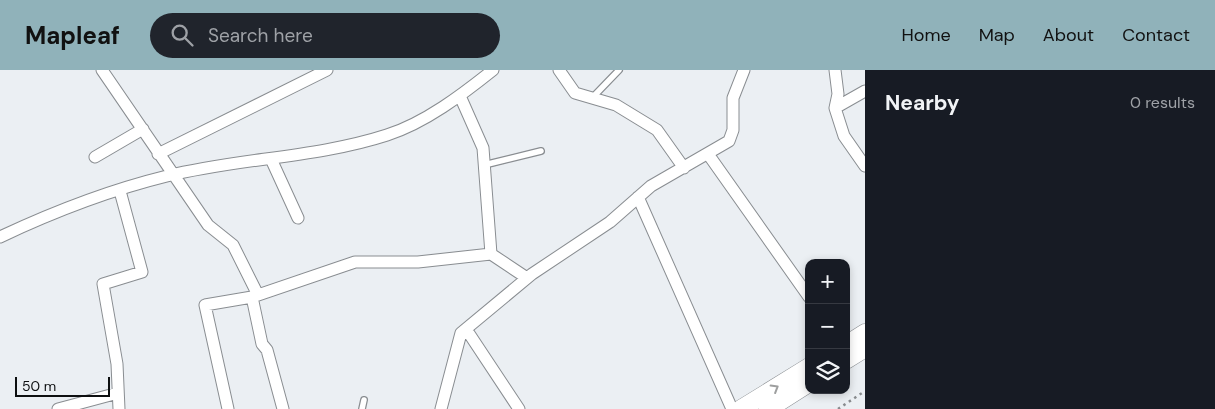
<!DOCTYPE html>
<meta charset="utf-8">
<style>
body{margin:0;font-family:"DM Sans",sans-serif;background:#20242c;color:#f1f3f6}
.controls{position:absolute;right:15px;bottom:15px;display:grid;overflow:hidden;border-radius:10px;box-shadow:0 2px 8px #0003}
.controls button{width:45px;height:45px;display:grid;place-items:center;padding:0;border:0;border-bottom:1px solid #363941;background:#171b24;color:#f1f3f6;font:25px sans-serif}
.scale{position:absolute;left:15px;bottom:12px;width:95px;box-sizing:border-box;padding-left:5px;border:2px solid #0d0f10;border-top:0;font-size:14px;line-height:18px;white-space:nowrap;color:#0d0f10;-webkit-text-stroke:4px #ebeff3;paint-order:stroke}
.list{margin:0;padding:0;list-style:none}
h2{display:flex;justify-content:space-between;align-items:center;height:65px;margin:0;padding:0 20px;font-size:21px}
h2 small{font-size:16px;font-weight:400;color:#9ea1a6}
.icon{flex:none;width:28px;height:28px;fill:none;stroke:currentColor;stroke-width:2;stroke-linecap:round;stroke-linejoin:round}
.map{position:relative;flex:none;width:865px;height:339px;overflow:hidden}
header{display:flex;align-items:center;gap:30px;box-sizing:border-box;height:70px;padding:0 25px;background:#90b2ba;color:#111}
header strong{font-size:24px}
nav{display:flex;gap:28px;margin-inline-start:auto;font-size:18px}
.search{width:350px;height:45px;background:#20242c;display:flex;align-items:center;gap:12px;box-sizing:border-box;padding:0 18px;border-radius:28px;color:#9ea1a6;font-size:19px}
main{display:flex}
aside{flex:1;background:#171b24}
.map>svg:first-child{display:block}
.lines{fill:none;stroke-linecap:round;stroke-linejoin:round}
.lane-casing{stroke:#898d91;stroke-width:8}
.street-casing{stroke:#898d91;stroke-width:13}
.primary-casing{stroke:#898d91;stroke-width:19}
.path{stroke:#888b8e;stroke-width:2.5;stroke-dasharray:2.5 4;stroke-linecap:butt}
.lane{stroke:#fff;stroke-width:5.5}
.street{stroke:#fff;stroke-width:11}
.primary{stroke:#fff;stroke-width:18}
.oneway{stroke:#9e9f9f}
</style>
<header>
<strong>Mapleaf</strong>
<div class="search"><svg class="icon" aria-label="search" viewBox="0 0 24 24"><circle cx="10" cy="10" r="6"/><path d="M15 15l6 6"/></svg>Search here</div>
<nav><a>Home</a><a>Map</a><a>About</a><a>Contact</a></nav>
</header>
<main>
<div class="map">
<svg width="865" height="339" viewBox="0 0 865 339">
<rect width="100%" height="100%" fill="#ebeff3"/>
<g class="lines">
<defs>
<path id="lane" d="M 592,28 L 619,0
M 484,95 L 541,81
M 362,339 L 364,330"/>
<path id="street" d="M 102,0 L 208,155 L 233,175 L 258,225
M 559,0 L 575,23 L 616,35 L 657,60 L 684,98
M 835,0 L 838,24 L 835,38 L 844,66 L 865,96
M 460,26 L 483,78 L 491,184
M 835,38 L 865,21
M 158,84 L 327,0
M 708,84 L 809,227
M 95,87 L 143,59
M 271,89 L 298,148
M 638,127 L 732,339
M 0,167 C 53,142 110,120 167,106 C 239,88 316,88 387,65 C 425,53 463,24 493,0
M 252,227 L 262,274 L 267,280 L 283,339
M 466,259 L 519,339
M 58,339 L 118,323
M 119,339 L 117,294 L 103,214 L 142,202 L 120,121
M 228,339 L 205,235 L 252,227 L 355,192 L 418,192 L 491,184 L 527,208
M 441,339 L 461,263 L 532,204 L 610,152 L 651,116 L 729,71 L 733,60 L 733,28 L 744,0"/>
<path id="primary" d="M 846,275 L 865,263
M 846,290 L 865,278
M 741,339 L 809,297
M 768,339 L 809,313"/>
</defs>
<use href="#lane" class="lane-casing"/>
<use href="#street" class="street-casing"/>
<use href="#primary" class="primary-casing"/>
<path class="path" d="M 838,339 L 865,321"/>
<use href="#lane" class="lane"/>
<use href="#street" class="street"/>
<use href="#primary" class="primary"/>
</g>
<defs><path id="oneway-chevron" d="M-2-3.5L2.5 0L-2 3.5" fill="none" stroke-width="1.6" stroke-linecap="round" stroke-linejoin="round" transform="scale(1.25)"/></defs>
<use class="oneway" href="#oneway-chevron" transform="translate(775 318) rotate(-31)"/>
</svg>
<div class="controls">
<button>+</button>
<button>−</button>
<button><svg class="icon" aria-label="layers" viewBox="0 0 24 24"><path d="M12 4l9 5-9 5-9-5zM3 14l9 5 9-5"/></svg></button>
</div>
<div class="scale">50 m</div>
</div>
<aside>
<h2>Nearby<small>0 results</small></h2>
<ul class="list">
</ul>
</aside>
</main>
